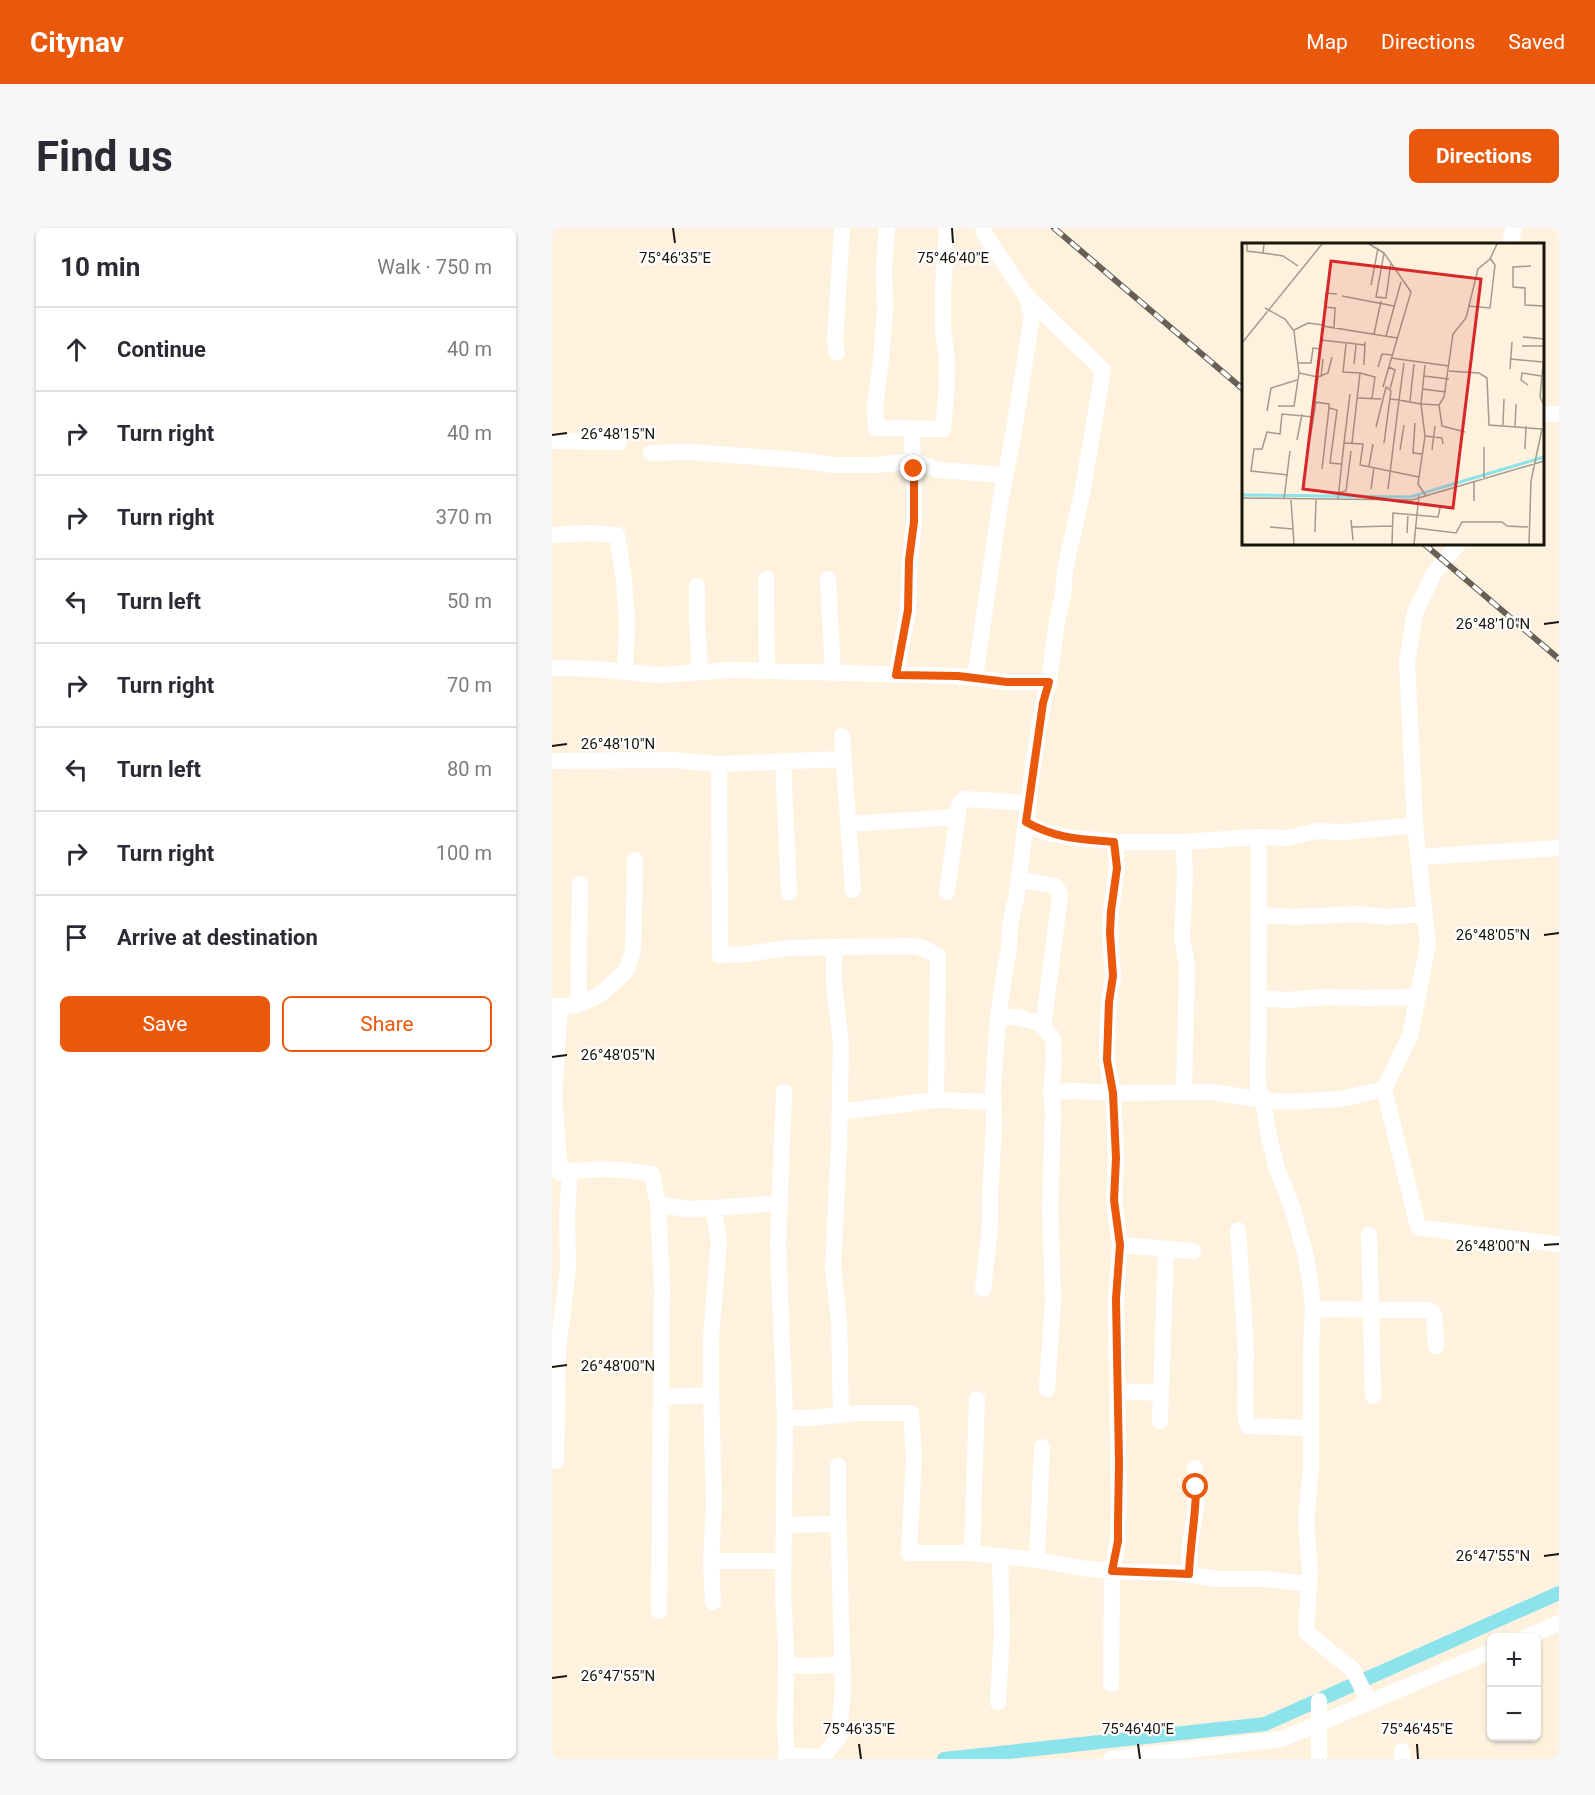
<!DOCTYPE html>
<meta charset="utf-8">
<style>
body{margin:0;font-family:Roboto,sans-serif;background:#f7f7f7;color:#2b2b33}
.controls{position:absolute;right:18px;bottom:18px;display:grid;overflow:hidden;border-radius:9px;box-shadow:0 2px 4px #0004}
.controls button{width:54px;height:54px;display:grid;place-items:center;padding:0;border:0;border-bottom:2px solid #e1e1e2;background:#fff;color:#2b2b33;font:30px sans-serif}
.stop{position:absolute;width:18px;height:18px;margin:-14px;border:4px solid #ea580c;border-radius:50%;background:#fff}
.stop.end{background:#ea580c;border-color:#fff;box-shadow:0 2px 6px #0008}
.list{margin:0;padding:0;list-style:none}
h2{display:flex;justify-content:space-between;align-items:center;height:78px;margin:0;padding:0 24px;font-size:26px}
h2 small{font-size:20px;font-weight:400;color:#7c7c81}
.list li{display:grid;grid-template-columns:39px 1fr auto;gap:18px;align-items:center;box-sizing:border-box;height:84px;padding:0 24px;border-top:2px solid #e1e1e2}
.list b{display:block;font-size:22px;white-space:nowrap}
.list em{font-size:20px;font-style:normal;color:#7c7c81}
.actions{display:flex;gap:12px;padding:18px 24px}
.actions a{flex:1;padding:14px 0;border:2px solid #ea580c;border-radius:9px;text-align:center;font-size:21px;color:#ea580c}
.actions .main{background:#ea580c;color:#fff}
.icon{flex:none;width:33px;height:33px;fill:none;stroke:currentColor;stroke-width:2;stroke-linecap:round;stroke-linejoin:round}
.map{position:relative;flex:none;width:1007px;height:1531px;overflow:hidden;border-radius:9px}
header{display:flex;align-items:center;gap:36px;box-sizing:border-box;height:84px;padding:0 30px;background:#ea580c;color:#fff}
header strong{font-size:28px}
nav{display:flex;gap:33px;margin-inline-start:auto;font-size:21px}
.intro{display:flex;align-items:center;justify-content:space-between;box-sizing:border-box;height:144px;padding:0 36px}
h1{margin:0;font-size:42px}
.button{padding:15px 27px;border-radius:9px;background:#ea580c;color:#fff;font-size:21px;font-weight:700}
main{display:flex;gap:36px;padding:0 36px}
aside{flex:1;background:#fff;border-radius:9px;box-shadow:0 2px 4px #0004}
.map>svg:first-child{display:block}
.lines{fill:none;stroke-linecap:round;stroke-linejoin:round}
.canal{stroke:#8de3ec;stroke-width:14}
.minor{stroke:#fff;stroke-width:16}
.rail-casing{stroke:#676054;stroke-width:6}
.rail{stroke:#fff;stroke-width:4;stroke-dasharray:11;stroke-linecap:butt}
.route{stroke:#ea580c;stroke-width:8}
.ticks{fill:none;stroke:#1b160d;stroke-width:2}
.inset-river{fill:none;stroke:#8de3ec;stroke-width:3}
.inset-road{fill:none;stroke:#a39a8b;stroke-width:1.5}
.view{fill:#d62828;fill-opacity:0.15;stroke:#d62828;stroke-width:3}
.inset-edge{fill:none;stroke:#1b160d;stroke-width:3}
.ticks-label{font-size:15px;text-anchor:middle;fill:#1b160d;stroke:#fff;stroke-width:4.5;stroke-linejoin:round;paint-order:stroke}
</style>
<header>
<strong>Citynav</strong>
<nav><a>Map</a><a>Directions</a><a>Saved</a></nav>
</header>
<div class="intro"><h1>Find us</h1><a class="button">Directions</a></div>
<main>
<aside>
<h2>10 min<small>Walk · 750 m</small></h2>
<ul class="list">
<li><svg class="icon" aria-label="ahead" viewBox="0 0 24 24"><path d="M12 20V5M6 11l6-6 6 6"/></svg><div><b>Continue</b></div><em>40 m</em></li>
<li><svg class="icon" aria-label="right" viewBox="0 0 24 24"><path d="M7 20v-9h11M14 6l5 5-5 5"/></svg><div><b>Turn right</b></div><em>40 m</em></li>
<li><svg class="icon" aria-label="right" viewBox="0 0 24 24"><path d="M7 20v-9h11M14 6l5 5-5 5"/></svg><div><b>Turn right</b></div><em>370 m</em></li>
<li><svg class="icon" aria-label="left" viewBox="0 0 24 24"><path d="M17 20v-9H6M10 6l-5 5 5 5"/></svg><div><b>Turn left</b></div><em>50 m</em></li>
<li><svg class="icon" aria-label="right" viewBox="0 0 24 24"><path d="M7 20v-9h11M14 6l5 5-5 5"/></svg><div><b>Turn right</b></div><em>70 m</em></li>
<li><svg class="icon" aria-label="left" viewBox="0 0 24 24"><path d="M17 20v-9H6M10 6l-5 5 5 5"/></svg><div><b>Turn left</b></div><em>80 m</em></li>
<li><svg class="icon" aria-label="right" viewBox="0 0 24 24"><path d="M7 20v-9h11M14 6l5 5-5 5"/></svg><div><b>Turn right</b></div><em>100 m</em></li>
<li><svg class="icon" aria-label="arrive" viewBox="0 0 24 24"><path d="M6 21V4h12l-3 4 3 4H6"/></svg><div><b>Arrive at destination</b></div></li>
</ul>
<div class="actions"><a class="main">Save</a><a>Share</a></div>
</aside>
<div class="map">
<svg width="1007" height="1531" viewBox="0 0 1007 1531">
<rect width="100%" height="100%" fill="#fef2df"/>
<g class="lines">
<path class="canal" d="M 392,1531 L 713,1496 L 1007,1365"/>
<path class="minor" d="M 335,0 L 332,40 L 333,81 L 329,132 L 323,178 L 324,200 L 391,201 L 394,169 L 395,132 L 391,102 L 391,61 L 395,0
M 431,0 L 433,7 L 475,69 L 551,142 L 530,266 L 513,342 L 511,368 L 505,393 L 497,454 L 491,475 L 481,537 L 465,666 L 458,696 L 457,721 L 452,748 L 446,790
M 958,16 L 962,0
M 285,124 L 283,114 L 290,0
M 990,186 L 1007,186
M 0,213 L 67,214
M 99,225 L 138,224 L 245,232 L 281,237 L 325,237 L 362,233 L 386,242 L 453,247
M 0,307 L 35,305 L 65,307 L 72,351 L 75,396 L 73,444
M 214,351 L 215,443
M 276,351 L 281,445
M 145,358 L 145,393 L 148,444
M 0,440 L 42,441 L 109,447 L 179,442 L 406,448 L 455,454 L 497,454
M 344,447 L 356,382 L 358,332 L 362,294 L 362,241 L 359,201
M 423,450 L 448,276 L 461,208 L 480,89 L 475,69
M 290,508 L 301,662
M 0,533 L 121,532 L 167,536 L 290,531
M 231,533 L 237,665
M 167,536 L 168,727 L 193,726 L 238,720 L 282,719 L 282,756 L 289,816 L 287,917 L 281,1039 L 287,1092 L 289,1187
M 474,594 L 493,604 L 521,610 L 569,614 L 631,614 L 705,609 L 735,610 L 765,603 L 792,604 L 863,597
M 296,596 L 405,589
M 705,609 L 707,625 L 706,859 L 711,872
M 631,614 L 633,644 L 630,710 L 635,737 L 632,864
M 867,629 L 1007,620
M 467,651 L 503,658 L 506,662 L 508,667 L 491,800
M 395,664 L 407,577 L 412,571 L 477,575
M 706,687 L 742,689 L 807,686 L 834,689 L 872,686
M 282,719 L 361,718 L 373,721 L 386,728 L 384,872
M 707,770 L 735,772 L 775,769 L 812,770 L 865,769
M 26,777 L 28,656
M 0,778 L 8,779 L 2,867 L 8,945 C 41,940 67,940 100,946 L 106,976 L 134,981 L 161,980 L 167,1012 L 159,1109 L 159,1164 L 162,1276 L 159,1333 L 232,1333
M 8,779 L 26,777 L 49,766 L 74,743 L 81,723 L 83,632
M 832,861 L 866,998 L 869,1000 L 1007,1016
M 232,864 L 226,1015 L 233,1190
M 499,864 L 524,863 L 561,865 L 555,832 L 555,810 L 557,774 L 561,748 L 558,705 L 559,683 L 565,640 L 563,614
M 288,884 L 384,872 L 441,874
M 106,976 L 110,1059 L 107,1383
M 161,980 L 228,975
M 686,1002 L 694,1123 L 693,1185 L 696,1198 L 759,1200
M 817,1007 L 821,1168
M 568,1017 L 641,1023
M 431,1061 L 438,999 L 438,968 L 442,898 L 441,861 L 446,790 L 466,789 L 487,795 L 501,810 L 502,834 L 499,864 L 501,884 L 498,981 L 501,1072 L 495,1161
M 761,1081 L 877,1082 L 882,1086 L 884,1118
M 566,1163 L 609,1165
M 109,1169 L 159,1167
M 608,1193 L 614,1021
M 4,1233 L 6,1122 L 16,1040 L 15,988 L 18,943
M 233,1297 L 287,1296
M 420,1325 L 425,1171
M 485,1332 L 490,1219
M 159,1333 L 161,1374
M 637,1346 L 638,1316 L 644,1278 L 643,1240
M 973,1410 L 1007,1395
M 234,1438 L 290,1437
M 559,1456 L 560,1343 L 566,1313 L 567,1276 L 564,1071 L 568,1017 L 562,972 L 564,930 L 561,865 L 660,864 L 711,872
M 767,1473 L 767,1531
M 446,1474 L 450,1404 L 448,1328
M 817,1474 L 801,1442 L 754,1404 L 758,1342 L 754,1293 L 759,1241 L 759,1119 L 761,1081 L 759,1059 L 753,1025 L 740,979 L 725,941 L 717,908 L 711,872 L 736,874 L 789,871 L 832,861 L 858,808 L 876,716 L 863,597 L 855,434 L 863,385 L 882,345 L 907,315
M 850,1523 L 850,1531
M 234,1528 L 271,1529 L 287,1509 L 291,1460 L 286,1278 L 286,1238
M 235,1531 L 233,1499 L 234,1419 L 231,1366 L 233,1190 L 258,1190 L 307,1185 L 359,1185 L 362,1228 L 357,1325 L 420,1325 L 485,1332 L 535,1341 L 580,1344 L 627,1345 L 665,1351 L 714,1351 L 756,1356
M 559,1531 L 730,1511 L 939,1423"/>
<defs>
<path id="rail" d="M 502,0 L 692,162
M 871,315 L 1007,431"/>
</defs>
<use href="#rail" class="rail-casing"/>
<use href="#rail" class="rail"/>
</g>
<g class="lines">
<path class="route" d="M 362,241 L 362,294 L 357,332 L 356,382 L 344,447 L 406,448 L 455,454 L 497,454 L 491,475 L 474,594 C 505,611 528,611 562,614 L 565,640 L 559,683 L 558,705 L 561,748 L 557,774 L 555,832 L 561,865 L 564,930 L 562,972 L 568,1017 L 564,1071 L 567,1235 L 566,1294 L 566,1313 L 560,1343 L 637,1346 C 638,1317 644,1288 644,1259"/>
</g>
<path class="ticks" d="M 121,0 L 123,15M 400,0 L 401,15M 0,207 L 15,205M 992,396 L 1007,394M 0,518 L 15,516M 992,707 L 1007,705M 0,829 L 15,827M 992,1017 L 1007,1016M 0,1139 L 15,1137M 992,1328 L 1007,1326M 0,1450 L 15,1448M 307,1516 L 309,1531M 586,1516 L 588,1531M 865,1516 L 866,1531"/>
<g transform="translate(690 15)">
<rect width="302" height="302" fill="#fef2df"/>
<path class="inset-river" d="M 0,252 L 168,254 L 302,214"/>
<path class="inset-road" d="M 5,1 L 5,8 L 21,10M 22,1 L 21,10 L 41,13 L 56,23M 127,1 L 142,10 L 134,54 L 144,55 L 149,19M 289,23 L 271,24 L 271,44 L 283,45 L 283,62 L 302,63M 129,42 L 136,5M 95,51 L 84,50 L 81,83 L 155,95M 100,53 L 152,63M 226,63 L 248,65 L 253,22 L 248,15M 82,64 L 93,65 L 92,85M 23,65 L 43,76 L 52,88 L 57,130 L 76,134 L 73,159 L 87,161 L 87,165 L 95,167 L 88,220 L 99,221M 52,87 L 66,80 L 81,82M 132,91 L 139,58M 144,93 L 159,39M 281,94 L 302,96M 79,97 L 123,102M 0,100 L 80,1M 104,101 L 101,129 L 118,130 L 110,200M 280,103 L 302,103M 302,111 L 298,154 L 302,162M 149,115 L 207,123M 269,116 L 301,119M 56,120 L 69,120 L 71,105 L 78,106 L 81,83M 112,121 L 114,102M 122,122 L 123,99M 136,124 L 140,111 L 150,112M 147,124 L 153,127 L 148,146M 268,126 L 270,99M 207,128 L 237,130 L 245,135 L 247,182 L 300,186 L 289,238 L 287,301M 118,130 L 133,134 L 130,155M 182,133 L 207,136M 76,134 L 86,130 L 90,114M 79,134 L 81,116M 286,142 L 279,137 L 280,130 L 299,133M 141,144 L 169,49 L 142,10M 180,146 L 204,149M 116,155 L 139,156M 148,156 L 157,157 L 162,120M 168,158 L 172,121M 197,162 L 200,183 L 223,189M 36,163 L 52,163 L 57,130M 25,168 L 29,145 L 55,137M 173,180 L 171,210 L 180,211M 261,182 L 262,156M 273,183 L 274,161M 134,184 L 144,144 L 149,148 L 142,200M 183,193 L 200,195 L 201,201M 55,197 L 60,171M 102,200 L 108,151M 67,202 L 74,159M 242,204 L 242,236M 283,206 L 284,183M 158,207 L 162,182M 190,207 L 193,183M 127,223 L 131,201M 80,226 L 87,165M 46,232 L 9,228 L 12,206 L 20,206 L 25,189 L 38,191 L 40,171 L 72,174M 232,239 L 232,258M 129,246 L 132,224M 146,246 L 157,157 L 179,161 L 183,122M 96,250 L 104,248 L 109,208M 184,253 L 176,241 L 183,193 L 179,161 L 197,162 L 202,154 L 211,91 L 224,75 L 236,26 L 248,16 L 255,1M 0,255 L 170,257 L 302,218M 42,256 L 48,208M 96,256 L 102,200 L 121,201 L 118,222 L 177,234M 49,257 L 52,301M 109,277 L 111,297M 28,284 L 51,286M 110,284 L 150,283M 174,285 L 214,290 L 220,279 L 260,279 L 265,283 L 286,284M 73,289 L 74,256M 165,290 L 166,271M 150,301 L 151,270 L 196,274 L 198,265M 172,301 L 177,252"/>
<path class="view" d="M 89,18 L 239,36 L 211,265 L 61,246 Z"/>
<rect width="302" height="302" class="inset-edge"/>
</g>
<g class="ticks-label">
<text x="123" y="35">75°46'35"E</text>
<text x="401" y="35">75°46'40"E</text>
<text x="66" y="211">26°48'15"N</text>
<text x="941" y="401">26°48'10"N</text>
<text x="66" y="521">26°48'10"N</text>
<text x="941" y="712">26°48'05"N</text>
<text x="66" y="832">26°48'05"N</text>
<text x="941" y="1023">26°48'00"N</text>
<text x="66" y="1143">26°48'00"N</text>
<text x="941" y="1333">26°47'55"N</text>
<text x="66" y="1453">26°47'55"N</text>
<text x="307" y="1506">75°46'35"E</text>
<text x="586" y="1506">75°46'40"E</text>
<text x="865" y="1506">75°46'45"E</text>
</g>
</svg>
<div class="controls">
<button>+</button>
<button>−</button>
</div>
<div class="stop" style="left:644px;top:1259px"></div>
<div class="stop end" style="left:362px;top:241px"></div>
</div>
</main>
